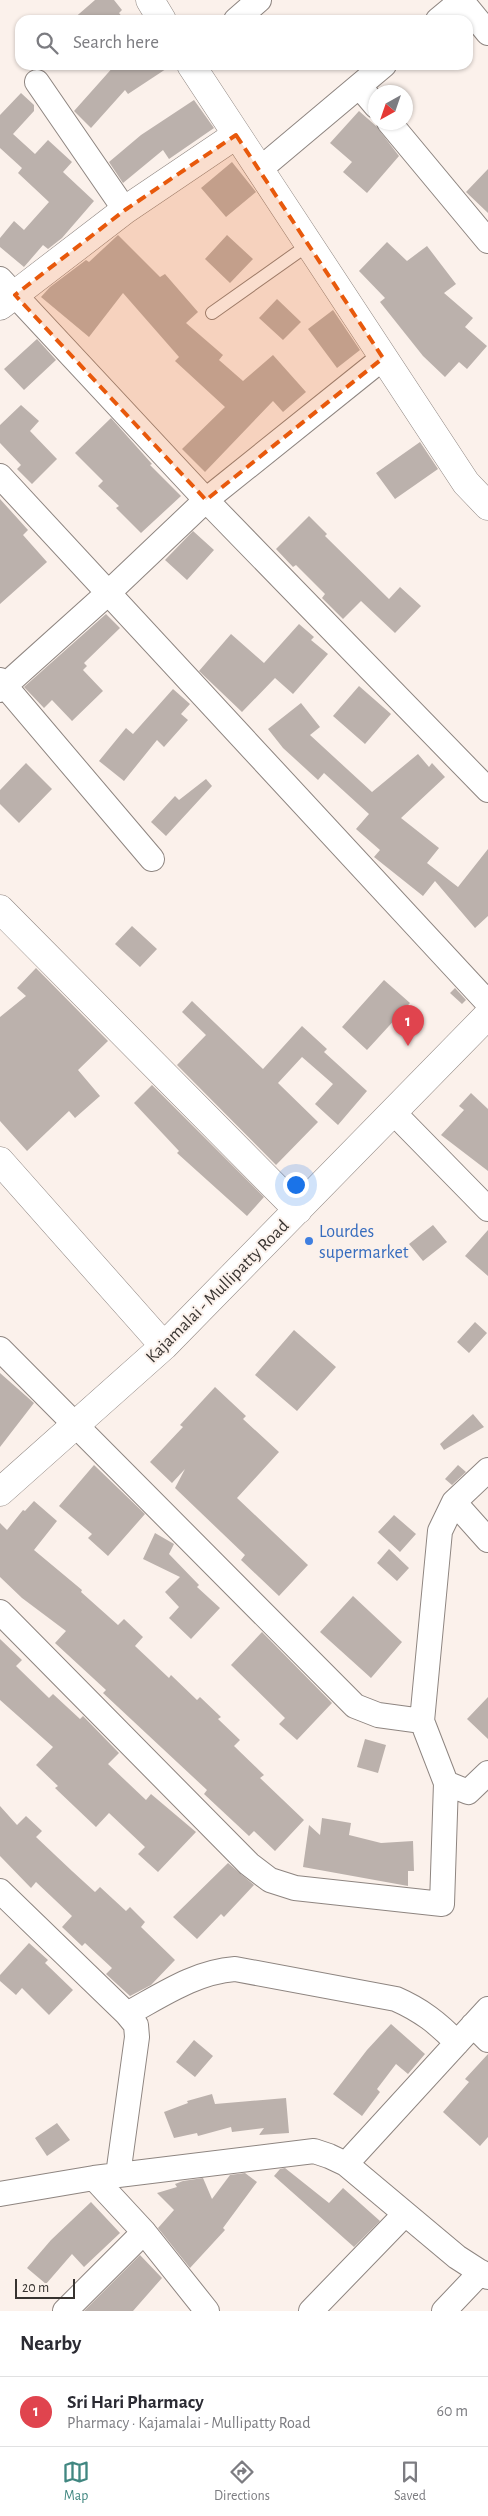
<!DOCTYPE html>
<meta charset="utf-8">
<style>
body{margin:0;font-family:"Alegreya Sans",sans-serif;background:#f2f2f3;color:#2b2b33}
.compass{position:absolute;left:368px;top:85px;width:45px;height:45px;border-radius:50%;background:#fff;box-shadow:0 1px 4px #0004;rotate:220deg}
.scale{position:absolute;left:15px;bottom:12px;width:60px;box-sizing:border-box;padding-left:5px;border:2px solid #373330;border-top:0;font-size:14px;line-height:18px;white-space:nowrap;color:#373330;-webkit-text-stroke:4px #fbf1eb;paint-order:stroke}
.you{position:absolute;left:295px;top:1184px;width:18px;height:18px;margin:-12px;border:4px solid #fff;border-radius:50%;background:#1a73e8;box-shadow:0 0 0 8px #1a73e833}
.badge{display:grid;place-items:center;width:32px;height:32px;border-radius:50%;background:#418781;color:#fff;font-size:16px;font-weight:700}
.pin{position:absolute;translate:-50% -41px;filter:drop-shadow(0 1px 2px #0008)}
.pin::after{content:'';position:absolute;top:26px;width:18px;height:15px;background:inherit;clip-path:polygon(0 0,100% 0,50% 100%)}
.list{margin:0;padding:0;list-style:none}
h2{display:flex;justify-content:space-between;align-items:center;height:65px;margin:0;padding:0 20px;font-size:21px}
h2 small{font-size:16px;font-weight:400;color:#7c7c81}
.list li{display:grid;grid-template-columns:32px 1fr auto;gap:15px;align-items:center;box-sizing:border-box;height:70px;padding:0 20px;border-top:1px solid #e1e1e2}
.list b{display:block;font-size:19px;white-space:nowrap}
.list p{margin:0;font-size:16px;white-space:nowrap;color:#7c7c81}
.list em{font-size:16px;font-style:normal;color:#7c7c81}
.icon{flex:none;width:28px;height:28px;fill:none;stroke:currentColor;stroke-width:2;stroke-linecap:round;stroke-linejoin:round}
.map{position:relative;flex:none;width:488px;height:2311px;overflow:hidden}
.search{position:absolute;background:#fff;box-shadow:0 1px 4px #0004;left:15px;right:15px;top:15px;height:55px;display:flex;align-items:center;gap:12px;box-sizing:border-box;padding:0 18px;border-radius:15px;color:#7c7c81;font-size:19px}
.sheet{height:135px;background:#fff}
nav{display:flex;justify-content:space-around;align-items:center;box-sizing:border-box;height:70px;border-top:1px solid #e1e1e2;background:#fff;font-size:14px;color:#7c7c81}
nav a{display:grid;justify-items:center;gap:2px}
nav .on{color:#418781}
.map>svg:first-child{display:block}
.building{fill:#bbb1ac}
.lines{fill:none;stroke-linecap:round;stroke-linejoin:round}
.lane-casing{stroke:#8e8580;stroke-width:14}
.street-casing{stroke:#8e8580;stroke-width:26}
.secondary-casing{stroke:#8e8580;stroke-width:29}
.lane{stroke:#fff;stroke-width:12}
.street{stroke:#fff;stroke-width:24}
.secondary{stroke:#fff;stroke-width:28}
.marked{fill:#e8590c;fill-opacity:0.2;stroke:#e8590c;stroke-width:4;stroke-dasharray:10 6;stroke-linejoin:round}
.shop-dot{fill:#3f7fe0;stroke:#fbf1eb;stroke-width:2}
.labels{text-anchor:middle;stroke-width:4;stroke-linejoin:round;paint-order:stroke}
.shop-label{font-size:18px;fill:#366cbe;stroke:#fbf1eb;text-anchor:start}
.street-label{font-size:18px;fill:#373330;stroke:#fbf1eb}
</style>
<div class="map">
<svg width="488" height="2311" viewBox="0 0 488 2311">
<rect width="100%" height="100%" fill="#fbf1eb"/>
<path class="building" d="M 95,0 L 114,0 L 122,10 L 119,13 L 125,20 L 72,20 Z
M 115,65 L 172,65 L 128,94 L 125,90 L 91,128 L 74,111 Z
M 21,93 L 34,105 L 34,111 L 13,134 L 35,154 L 48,140 L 72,162 L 63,172 L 94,201 L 62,238 L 48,249 L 43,245 L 24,267 L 0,247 L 0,238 L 14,221 L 24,230 L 49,202 L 18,173 L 22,168 L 0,148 L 0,115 Z
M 194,100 L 214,128 L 169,159 L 163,150 L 123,183 L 109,162 L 141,135 Z
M 359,111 L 376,126 L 399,156 L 367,193 L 343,172 L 352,162 L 330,143 Z
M 232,162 L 256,192 L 226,217 L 201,188 Z
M 488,169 L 488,213 L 466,192 Z
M 118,235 L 160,277 L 165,274 L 198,312 L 186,323 L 223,355 L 219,360 L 243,381 L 273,355 L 306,392 L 283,412 L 273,401 L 205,472 L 182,449 L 225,407 L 175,361 L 179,357 L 123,293 L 89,337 L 41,297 L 50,287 L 86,260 L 89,262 Z
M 227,235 L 253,259 L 230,283 L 205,259 Z
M 387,242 L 407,261 L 427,246 L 456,284 L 444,293 L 473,318 L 465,327 L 487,346 L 467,369 L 459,362 L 445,377 L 423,356 L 380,302 L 385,298 L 359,271 Z
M 277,299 L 301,322 L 283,340 L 259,318 Z
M 333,310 L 360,350 L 337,368 L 308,329 Z
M 37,339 L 56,360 L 24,390 L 4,369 Z
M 21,405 L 39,421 L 30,431 L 57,459 L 32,484 L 17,469 L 21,465 L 0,443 L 0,425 Z
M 111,418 L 152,464 L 150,465 L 181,496 L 141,533 L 116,508 L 119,506 L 98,486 L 103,481 L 75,453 Z
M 420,442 L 438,469 L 395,499 L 376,473 Z
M 0,499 L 28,530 L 23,535 L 47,562 L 0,604 Z
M 309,516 L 327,534 L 325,536 L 389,599 L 400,587 L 421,606 L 395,633 L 361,601 L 343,619 L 322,598 L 325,594 L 296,565 L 293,567 L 276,549 Z
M 193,531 L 214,550 L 187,580 L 165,560 Z
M 106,614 L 120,628 L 84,663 L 87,666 L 83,670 L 103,691 L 72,721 L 52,700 L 44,708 L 24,687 Z
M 299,624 L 314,637 L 311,640 L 328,654 L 293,694 L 275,678 L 242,712 L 199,671 L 231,634 L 264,663 Z
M 359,686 L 391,714 L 365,744 L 333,716 Z
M 173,689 L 190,704 L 181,714 L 188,720 L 164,747 L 157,740 L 124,781 L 99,761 L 126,728 L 133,734 Z
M 301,703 L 320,727 L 310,735 L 372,792 L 418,754 L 429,767 L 432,763 L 445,777 L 401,818 L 439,848 L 427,863 L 458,887 L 488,849 L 488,916 L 475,928 L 435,881 L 423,896 L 374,857 L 380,850 L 356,829 L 369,814 L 324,773 L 318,780 L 283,748 L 268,729 Z
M 26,763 L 52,789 L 19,823 L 0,804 L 0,790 Z
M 206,779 L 212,786 L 166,836 L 151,822 L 175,796 L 179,800 Z
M 132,926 L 157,949 L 140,967 L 115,944 Z
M 36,968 L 108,1041 L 78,1070 L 100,1096 L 75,1118 L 69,1111 L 27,1151 L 0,1121 L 0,1017 L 26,996 L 17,988 Z
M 384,980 L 410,1003 L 367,1050 L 342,1027 Z
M 455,988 L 466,1000 L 462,1004 L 450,993 Z
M 192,1001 L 263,1069 L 302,1026 L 327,1049 L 324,1052 L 367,1091 L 338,1125 L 315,1104 L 333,1084 L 302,1057 L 278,1083 L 318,1122 L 276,1165 L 177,1065 L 206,1035 L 182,1012 Z
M 152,1085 L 264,1197 L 247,1216 L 177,1153 L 179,1151 L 134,1103 Z
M 471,1093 L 488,1109 L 488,1171 L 441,1135 L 464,1110 L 459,1106 Z
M 433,1225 L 447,1242 L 423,1261 L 409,1244 Z
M 488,1230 L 488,1276 L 465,1256 Z
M 475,1322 L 487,1333 L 469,1353 L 457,1342 Z
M 294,1330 L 336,1367 L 297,1411 L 255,1375 Z
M 0,1373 L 34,1403 L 0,1447 Z
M 215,1387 L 246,1416 L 243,1419 L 279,1452 L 237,1498 L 308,1565 L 279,1596 L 241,1560 L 245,1555 L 175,1488 L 185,1469 L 172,1483 L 150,1462 L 183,1427 L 180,1425 Z
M 473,1414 L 484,1427 L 444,1450 L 440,1444 Z
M 94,1465 L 145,1514 L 108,1556 L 88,1538 L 92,1534 L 59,1506 Z
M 458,1465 L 466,1472 L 452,1485 L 445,1479 Z
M 34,1501 L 57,1521 L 34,1550 L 82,1590 L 81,1592 L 118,1625 L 124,1619 L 143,1637 L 135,1646 L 169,1678 L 171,1675 L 197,1700 L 200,1697 L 221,1717 L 218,1719 L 240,1740 L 234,1746 L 264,1775 L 260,1778 L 304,1820 L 275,1851 L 254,1831 L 249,1836 L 204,1794 L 207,1790 L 103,1693 L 106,1690 L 55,1643 L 66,1631 L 22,1598 L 0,1577 L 0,1523 L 7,1530 L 23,1510 L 25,1511 Z
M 394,1515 L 416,1534 L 400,1552 L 378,1532 Z
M 155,1533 L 174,1544 L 169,1554 L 199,1585 L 197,1587 L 220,1608 L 191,1639 L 169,1618 L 179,1607 L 165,1592 L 180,1577 L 143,1559 Z
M 389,1549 L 409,1568 L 397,1581 L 377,1563 Z
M 353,1596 L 402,1642 L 371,1678 L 320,1632 Z
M 262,1632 L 332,1703 L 297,1740 L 279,1724 L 285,1718 L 231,1665 Z
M 0,1639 L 22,1660 L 16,1666 L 49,1698 L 53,1694 L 80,1719 L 83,1716 L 119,1753 L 108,1764 L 146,1800 L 151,1794 L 196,1832 L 158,1872 L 138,1854 L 145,1847 L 109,1813 L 96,1827 L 55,1788 L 58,1786 L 36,1765 L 53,1747 L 0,1700 Z
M 488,1697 L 488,1739 L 467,1719 Z
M 365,1739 L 386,1745 L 378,1773 L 357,1767 Z
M 0,1806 L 17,1825 L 26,1816 L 42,1831 L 36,1837 L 72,1871 L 95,1892 L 100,1887 L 126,1911 L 130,1907 L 145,1922 L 141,1927 L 175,1960 L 151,1985 L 130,1996 L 106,1974 L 112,1968 L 85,1943 L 82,1946 L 62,1927 L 72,1916 L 36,1882 L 31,1888 L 0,1856 Z
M 322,1818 L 351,1823 L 349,1835 L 381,1843 L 413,1841 L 414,1871 L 408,1871 L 408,1886 L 303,1867 L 309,1825 L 320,1835 Z
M 228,1863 L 254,1885 L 224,1917 L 221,1914 L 197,1939 L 173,1917 Z
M 29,1943 L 48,1960 L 45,1963 L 73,1990 L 49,2015 L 22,1988 L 16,1995 L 0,1981 L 0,1975 Z
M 391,2024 L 425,2054 L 408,2074 L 396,2064 L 377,2089 L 380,2092 L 362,2116 L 333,2094 L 367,2050 Z
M 194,2040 L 213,2056 L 195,2077 L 176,2062 Z
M 488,2054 L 488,2137 L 480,2146 L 443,2112 L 469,2082 L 465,2079 Z
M 212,2094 L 215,2104 L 286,2098 L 289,2133 L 259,2135 L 264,2128 L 232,2132 L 231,2127 L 198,2136 L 197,2133 L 174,2138 L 164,2112 L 188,2103 L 187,2101 Z
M 57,2123 L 70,2140 L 47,2156 L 35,2138 Z
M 285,2168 L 329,2203 L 343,2188 L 380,2221 L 354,2247 L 274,2176 L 280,2169 Z
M 245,2173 L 257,2182 L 223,2228 L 225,2230 L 190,2268 L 158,2228 L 174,2210 L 157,2193 L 177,2187 L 175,2184 L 183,2181 L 203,2178 L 212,2199 L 230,2175 Z
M 91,2202 L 120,2233 L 84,2267 L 72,2254 L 46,2284 L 27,2268 L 51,2240 Z
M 140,2255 L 162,2278 L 133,2311 L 84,2311 Z"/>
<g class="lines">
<defs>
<path id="lane" d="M 212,313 L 308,245"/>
<path id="street" d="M 461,0 L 488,33
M 236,20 L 259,0
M 438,20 L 462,0
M 37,82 L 125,210
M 359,86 L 376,106
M 389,122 L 488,241
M 259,170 L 384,65
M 0,279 L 206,500 L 488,790
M 0,476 L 488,1003
M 0,680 L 152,859
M 0,690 L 107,594 L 206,500 L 383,358
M 394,1113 L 488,1209
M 0,1349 L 355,1706 L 378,1715 L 422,1721
M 454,1502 L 488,1470
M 488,1540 L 454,1502 L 440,1531 L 422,1721 L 446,1783 L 468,1792 L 488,1773
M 0,1612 L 249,1864 L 270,1880 L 295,1888 L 442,1904 L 446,1783
M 0,1891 L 127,2014 L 136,2025 L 137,2037 L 118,2175
M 127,2014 C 162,1995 195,1972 235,1969 L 396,1999 C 421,2010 438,2023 457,2043
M 473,2025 L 488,2040
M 346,2164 L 488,2009
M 94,2178 L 144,2232 L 207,2311
M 0,2194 L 94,2178 L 314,2151 L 329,2156 L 346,2164 L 457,2257 L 488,2277
M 65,2311 L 144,2232
M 311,2311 L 405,2214
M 444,2311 L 481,2272"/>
<path id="secondary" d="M 150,0 L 162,20
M 191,65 L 466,483 L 488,506
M 0,306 L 125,210 L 236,135
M 0,909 L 298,1210
M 0,1161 L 164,1346
M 0,1492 L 164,1346 L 488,1015"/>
</defs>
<use href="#lane" class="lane-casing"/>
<use href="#street" class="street-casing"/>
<use href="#secondary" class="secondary-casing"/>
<use href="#lane" class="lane"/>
<use href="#street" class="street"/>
<use href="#secondary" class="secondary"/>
</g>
<path class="marked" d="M 236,135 L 383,358 L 206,500 L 15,295 L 125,210 Z"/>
<circle class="shop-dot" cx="309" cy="1241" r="5"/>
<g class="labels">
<g class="shop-label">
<text x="319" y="1237">Lourdes<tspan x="319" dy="21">supermarket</tspan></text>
</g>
<g class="street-label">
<text transform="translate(217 1291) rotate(-45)" y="6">Kajamalai - Mullipatty Road</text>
</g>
</g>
</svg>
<svg class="compass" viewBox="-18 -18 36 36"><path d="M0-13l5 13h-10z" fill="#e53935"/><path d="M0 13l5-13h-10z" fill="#7c7c81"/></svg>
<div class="scale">20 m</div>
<div class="you"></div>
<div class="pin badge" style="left:408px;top:1046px;background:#e0444e">1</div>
<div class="search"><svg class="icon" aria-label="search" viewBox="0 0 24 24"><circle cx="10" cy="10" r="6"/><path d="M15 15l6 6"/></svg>Search here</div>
</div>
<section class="sheet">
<h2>Nearby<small></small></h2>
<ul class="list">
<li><span class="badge" style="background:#e0444e">1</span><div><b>Sri Hari Pharmacy</b><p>Pharmacy · Kajamalai - Mullipatty Road</p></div><em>60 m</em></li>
</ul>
</section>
<nav>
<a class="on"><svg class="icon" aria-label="map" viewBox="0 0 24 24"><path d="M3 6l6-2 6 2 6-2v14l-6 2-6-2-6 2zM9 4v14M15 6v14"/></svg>Map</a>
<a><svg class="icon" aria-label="directions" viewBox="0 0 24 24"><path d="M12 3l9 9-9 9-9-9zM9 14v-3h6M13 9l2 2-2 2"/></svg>Directions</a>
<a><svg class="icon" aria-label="saved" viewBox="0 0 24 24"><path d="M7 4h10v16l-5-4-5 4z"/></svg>Saved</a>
</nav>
